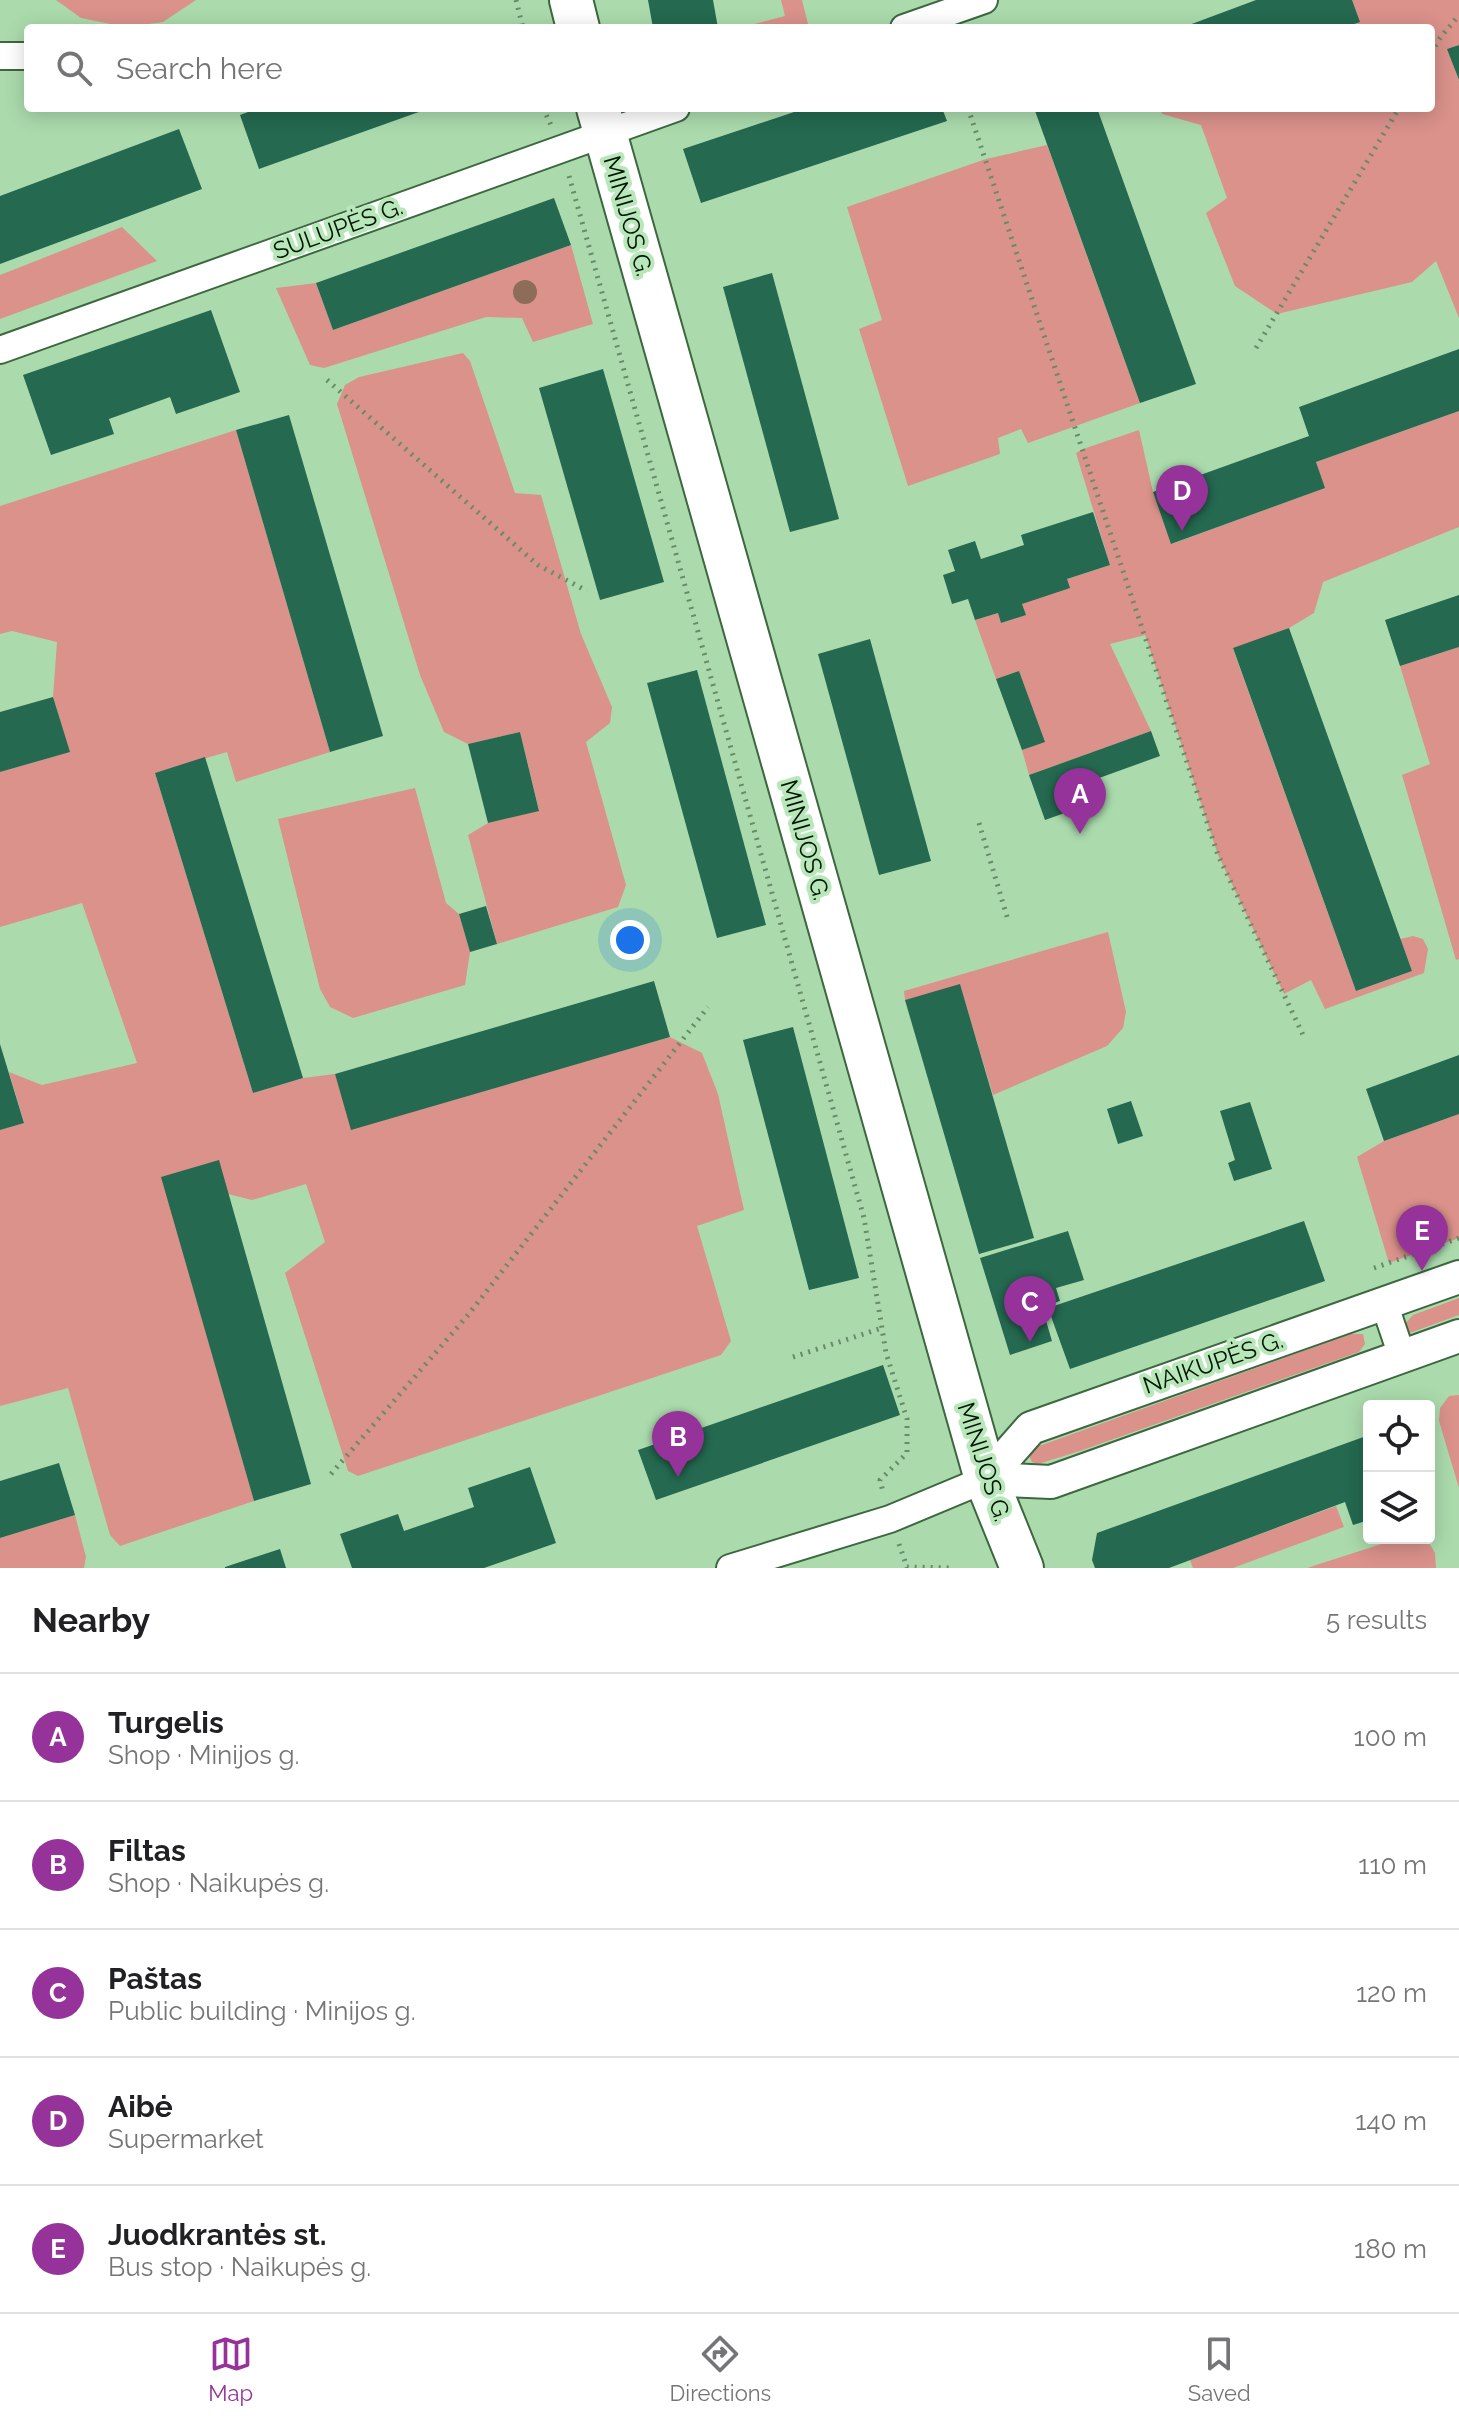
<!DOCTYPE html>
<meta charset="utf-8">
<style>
body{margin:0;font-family:Raleway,sans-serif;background:#f6f6f6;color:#202124}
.controls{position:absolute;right:24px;bottom:24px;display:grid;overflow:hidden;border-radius:8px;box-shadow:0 4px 20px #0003}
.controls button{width:72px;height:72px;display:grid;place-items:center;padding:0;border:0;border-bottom:2px solid #e0e0e0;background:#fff;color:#202124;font:40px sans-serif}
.you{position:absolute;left:630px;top:940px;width:28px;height:28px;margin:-20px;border:6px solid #fff;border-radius:50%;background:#1a73e8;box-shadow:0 0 0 12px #1a73e833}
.badge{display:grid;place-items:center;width:52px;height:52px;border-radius:50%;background:#95339a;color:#fff;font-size:26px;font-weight:700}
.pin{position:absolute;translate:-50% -66px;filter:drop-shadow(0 2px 4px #0008)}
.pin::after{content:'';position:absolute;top:42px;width:28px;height:24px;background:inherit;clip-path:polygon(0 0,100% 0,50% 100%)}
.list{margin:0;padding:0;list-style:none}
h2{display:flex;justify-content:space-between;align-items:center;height:104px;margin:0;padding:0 32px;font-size:34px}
h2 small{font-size:26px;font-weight:400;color:#757577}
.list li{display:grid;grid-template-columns:52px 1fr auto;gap:24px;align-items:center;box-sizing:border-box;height:128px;padding:0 32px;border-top:2px solid #e0e0e0}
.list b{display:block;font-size:30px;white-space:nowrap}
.list p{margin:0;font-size:26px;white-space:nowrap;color:#757577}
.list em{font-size:26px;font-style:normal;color:#757577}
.icon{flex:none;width:44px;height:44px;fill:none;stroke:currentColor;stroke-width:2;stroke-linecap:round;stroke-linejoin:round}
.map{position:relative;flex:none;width:1459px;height:1568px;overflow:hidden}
.search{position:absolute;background:#fff;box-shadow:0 4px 20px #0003;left:24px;right:24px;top:24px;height:88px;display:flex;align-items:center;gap:20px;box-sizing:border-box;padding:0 28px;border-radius:8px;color:#757577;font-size:30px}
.sheet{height:744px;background:#fff}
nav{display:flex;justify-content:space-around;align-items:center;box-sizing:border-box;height:112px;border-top:2px solid #e0e0e0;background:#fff;font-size:22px;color:#757577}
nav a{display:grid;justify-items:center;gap:4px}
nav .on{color:#95339a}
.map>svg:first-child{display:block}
.green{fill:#da928b}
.building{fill:#246950}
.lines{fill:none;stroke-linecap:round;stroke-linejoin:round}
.minor-casing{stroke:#3c673f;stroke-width:30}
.tertiary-casing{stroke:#3c673f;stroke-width:36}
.primary-casing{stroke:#3c673f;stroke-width:46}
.path{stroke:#688b69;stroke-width:5;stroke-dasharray:2 6;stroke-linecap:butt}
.minor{stroke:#fff;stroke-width:26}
.tertiary{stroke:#fff;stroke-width:32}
.primary{stroke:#fff;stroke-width:42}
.tree{fill:#8d6d59}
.labels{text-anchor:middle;stroke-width:8;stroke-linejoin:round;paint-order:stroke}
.street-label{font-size:24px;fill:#041405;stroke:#b8e8ba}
</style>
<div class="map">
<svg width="1459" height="1568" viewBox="0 0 1459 1568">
<rect width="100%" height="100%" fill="#abdbad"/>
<path class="green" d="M 56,0 L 196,0 L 163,22 L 125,27 L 81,18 Z
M 781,0 L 802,0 L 809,28 L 739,28 L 785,16 Z
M 1352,0 L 1459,0 L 1459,45 L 1448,49 L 1459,81 L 1459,318 L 1436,261 L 1412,282 L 1277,314 L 1235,286 L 1206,213 L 1227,198 L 1201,125 L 1162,114 L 1160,108 L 1431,108 L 1431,28 L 1342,28 Z
M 1047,145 L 1140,403 L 1028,443 L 1021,429 L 998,438 L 1000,454 L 908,486 L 859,329 L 882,320 L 847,207 L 986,159 Z
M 122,227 L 157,261 L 0,319 L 0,275 Z
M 571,245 L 593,324 L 533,342 L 522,318 L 486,317 L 324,368 L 310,365 L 276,288 L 316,283 L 333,330 Z
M 463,353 L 470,361 L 515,493 L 541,495 L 581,634 L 612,707 L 610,723 L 586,742 L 626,885 L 618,907 L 497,944 L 468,835 L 488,823 L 539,810 L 520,732 L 468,744 L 444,732 L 420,675 L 337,404 L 345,385 L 359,377 Z
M 1459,411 L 1459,527 L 1323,582 L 1314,613 L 1289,628 L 1233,649 L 1356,991 L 1412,971 L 1400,939 L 1413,936 L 1423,939 L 1428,949 L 1424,973 L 1325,1009 L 1311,980 L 1284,994 L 1218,855 L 1145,635 L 1110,644 L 1151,731 L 1029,775 L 1022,750 L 1044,741 L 1019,671 L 996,679 L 975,620 L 998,613 L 1001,623 L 1025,615 L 1022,604 L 1067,579 L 1110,565 L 1076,453 L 1083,449 L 1139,430 L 1153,492 L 1172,544 L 1324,488 L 1316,462 Z
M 236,430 L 330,752 L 236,782 L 227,752 L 155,773 L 253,1093 L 303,1078 L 335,1074 L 352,1129 L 670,1037 L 702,1053 L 718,1094 L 744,1210 L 697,1226 L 731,1341 L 721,1355 L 358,1476 L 348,1471 L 285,1273 L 325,1242 L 306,1184 L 252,1200 L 228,1194 L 194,1168 L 162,1177 L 254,1501 L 120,1546 L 110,1535 L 68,1388 L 0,1406 L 0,1130 L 24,1122 L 9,1072 L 42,1085 L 137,1063 L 82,903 L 0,927 L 0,772 L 69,752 L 53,697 L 57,642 L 12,631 L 0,634 L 0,506 Z
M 1459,647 L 1459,959 L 1456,960 L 1402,775 L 1430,764 L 1400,666 Z
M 415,788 L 446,903 L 459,914 L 470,952 L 465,985 L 353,1018 L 330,1007 L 320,989 L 278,819 Z
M 1108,932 L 1126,1012 L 1123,1028 L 1107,1046 L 993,1095 L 960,985 L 905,1000 L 904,991 Z
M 1459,1114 L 1459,1238 L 1389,1263 L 1357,1157 L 1384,1141 Z
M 1459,1298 L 1459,1315 L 1407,1334 L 1402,1327 L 1413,1315 Z
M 1351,1334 L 1363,1334 L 1365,1344 L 1359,1352 L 1080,1451 L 1038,1464 L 1032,1462 L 1029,1456 L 1033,1449 L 1039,1446 Z
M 1459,1395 L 1459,1488 L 1439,1421 L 1440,1408 L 1449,1396 Z
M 1336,1506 L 1344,1527 L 1233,1568 L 1193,1568 L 1190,1560 Z
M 75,1515 L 86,1557 L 84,1568 L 0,1568 L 0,1538 Z
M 1400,1538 L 1428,1541 L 1435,1553 L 1436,1568 L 1307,1568 Z"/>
<path class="building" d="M 648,0 L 713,0 L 718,28 L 653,28 Z
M 1256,0 L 1352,0 L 1360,22 L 1342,28 L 1181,28 Z
M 1459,45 L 1459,80 L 1447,49 Z
M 259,108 L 430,108 L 259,169 L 240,115 Z
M 806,108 L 942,108 L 947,121 L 701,203 L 683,149 Z
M 1034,108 L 1097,108 L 1196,384 L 1140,403 Z
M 179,129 L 202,189 L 0,264 L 0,196 Z
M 554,198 L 571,245 L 333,330 L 316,283 Z
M 772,273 L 839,519 L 790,532 L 723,287 Z
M 211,310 L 240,392 L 176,414 L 170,397 L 109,419 L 114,434 L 51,455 L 23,375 Z
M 1459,349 L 1459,411 L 1316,462 L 1325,488 L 1171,544 L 1153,492 L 1309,436 L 1299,407 Z
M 603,369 L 664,582 L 600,600 L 539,388 Z
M 289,415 L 383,736 L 330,752 L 236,430 Z
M 1093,512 L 1110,565 L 1067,579 L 1070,588 L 1022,604 L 1026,615 L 1001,623 L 998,613 L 975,620 L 968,599 L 952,604 L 943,575 L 955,571 L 948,550 L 975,541 L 981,559 L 1024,545 L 1021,535 Z
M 1459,595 L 1459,647 L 1400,666 L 1385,620 Z
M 1289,628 L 1412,971 L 1356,991 L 1233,648 Z
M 870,639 L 931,861 L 879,875 L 818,654 Z
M 697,670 L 766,925 L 717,938 L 647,683 Z
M 1019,671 L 1045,742 L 1022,750 L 996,679 Z
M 53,697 L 70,752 L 0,772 L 0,712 Z
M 1151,731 L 1160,756 L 1066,790 L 1073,810 L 1045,820 L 1029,775 Z
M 520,732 L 539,811 L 488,823 L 468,744 Z
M 205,757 L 303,1078 L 253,1093 L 155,773 Z
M 486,906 L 497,944 L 470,952 L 459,914 Z
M 654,981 L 670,1037 L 351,1130 L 335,1074 Z
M 960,984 L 1034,1238 L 979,1254 L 905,1000 Z
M 793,1027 L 859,1278 L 809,1290 L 743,1040 Z
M 0,1044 L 24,1123 L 0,1130 Z
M 1459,1055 L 1459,1114 L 1384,1141 L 1366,1089 Z
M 1131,1101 L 1143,1136 L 1118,1144 L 1107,1109 Z
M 1250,1102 L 1272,1169 L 1234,1181 L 1228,1163 L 1235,1160 L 1220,1111 Z
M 219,1160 L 311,1484 L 254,1501 L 161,1177 Z
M 1304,1221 L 1325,1281 L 1070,1369 L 1048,1308 Z
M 1068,1231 L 1084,1280 L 1056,1288 L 1060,1301 L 1042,1307 L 1052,1341 L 1010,1355 L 980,1258 Z
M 883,1365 L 900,1415 L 656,1500 L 638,1450 Z
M 1369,1435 L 1369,1520 L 1353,1525 L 1345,1502 L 1169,1568 L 1095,1568 L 1092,1560 L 1097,1533 Z
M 59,1463 L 75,1515 L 0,1538 L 0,1481 Z
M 530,1467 L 556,1543 L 484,1568 L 352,1568 L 340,1534 L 398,1514 L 404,1531 L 474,1507 L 468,1488 Z
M 280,1549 L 286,1568 L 225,1568 L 225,1567 Z"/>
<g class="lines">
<defs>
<path id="minor" d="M 904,28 L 984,0
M 0,56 L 28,56
M 0,350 L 676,108
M 1384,1303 L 1402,1356
M 730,1568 L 890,1519 L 986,1479"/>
<path id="tertiary" d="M 986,1479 L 1031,1428 L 1459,1277
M 986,1479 L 1051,1482 L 1459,1336"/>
<path id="primary" d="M 571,0 L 578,28
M 598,108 L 986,1479 L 1022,1568"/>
</defs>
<use href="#minor" class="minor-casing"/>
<use href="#tertiary" class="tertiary-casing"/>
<use href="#primary" class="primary-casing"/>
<path class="path" d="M 516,0 L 523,28
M 1431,53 L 1440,38 L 1459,15
M 543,108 L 551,125
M 968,108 L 1218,855 L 1304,1037
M 569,176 L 864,1218 L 886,1353 L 907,1419 L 907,1453 L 880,1480 L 883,1492
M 1256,348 L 1399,108
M 327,380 L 538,565 L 587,591
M 979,823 L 1008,920
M 1374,1268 L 1459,1238
M 793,1357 L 882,1328
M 331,1474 L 468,1315 L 708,1007
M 899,1544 L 907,1567 L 953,1568"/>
<use href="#minor" class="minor"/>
<use href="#tertiary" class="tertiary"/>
<use href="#primary" class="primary"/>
</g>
<circle class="tree" cx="525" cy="292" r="12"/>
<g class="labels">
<g class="street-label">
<text transform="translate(628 216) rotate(74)" y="8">MINIJOS G.</text>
<text transform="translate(338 229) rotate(-20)" y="8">SULUPĖS G.</text>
<text transform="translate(805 840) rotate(74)" y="8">MINIJOS G.</text>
<text transform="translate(1213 1363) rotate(-19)" y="8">NAIKUPĖS G.</text>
<text transform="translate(984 1462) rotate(72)" y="8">MINIJOS G.</text>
</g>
</g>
</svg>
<div class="controls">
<button><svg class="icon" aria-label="locate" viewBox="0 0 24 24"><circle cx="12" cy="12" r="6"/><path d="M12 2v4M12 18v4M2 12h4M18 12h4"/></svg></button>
<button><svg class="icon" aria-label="layers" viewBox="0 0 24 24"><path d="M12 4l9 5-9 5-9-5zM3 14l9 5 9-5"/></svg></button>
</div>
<div class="you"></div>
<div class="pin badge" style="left:1080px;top:834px">A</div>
<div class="pin badge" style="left:678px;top:1477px">B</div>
<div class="pin badge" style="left:1030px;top:1342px">C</div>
<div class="pin badge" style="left:1182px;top:531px">D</div>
<div class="pin badge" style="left:1422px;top:1271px">E</div>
<div class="search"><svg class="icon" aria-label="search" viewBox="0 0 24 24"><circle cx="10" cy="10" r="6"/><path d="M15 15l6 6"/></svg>Search here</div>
</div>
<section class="sheet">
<h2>Nearby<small>5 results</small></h2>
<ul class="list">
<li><span class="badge">A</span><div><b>Turgelis</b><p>Shop · Minijos g.</p></div><em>100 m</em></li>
<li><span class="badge">B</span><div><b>Filtas</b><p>Shop · Naikupės g.</p></div><em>110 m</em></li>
<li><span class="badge">C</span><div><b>Paštas</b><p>Public building · Minijos g.</p></div><em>120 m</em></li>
<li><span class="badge">D</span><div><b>Aibė</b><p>Supermarket</p></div><em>140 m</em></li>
<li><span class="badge">E</span><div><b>Juodkrantės st.</b><p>Bus stop · Naikupės g.</p></div><em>180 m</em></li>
</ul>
</section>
<nav>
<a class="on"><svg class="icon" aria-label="map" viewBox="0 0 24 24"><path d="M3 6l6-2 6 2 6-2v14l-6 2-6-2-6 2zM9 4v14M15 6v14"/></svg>Map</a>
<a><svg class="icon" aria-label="directions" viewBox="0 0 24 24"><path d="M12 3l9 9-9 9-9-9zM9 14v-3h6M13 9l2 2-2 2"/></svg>Directions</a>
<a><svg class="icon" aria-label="saved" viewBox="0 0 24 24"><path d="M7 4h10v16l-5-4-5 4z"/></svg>Saved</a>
</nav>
